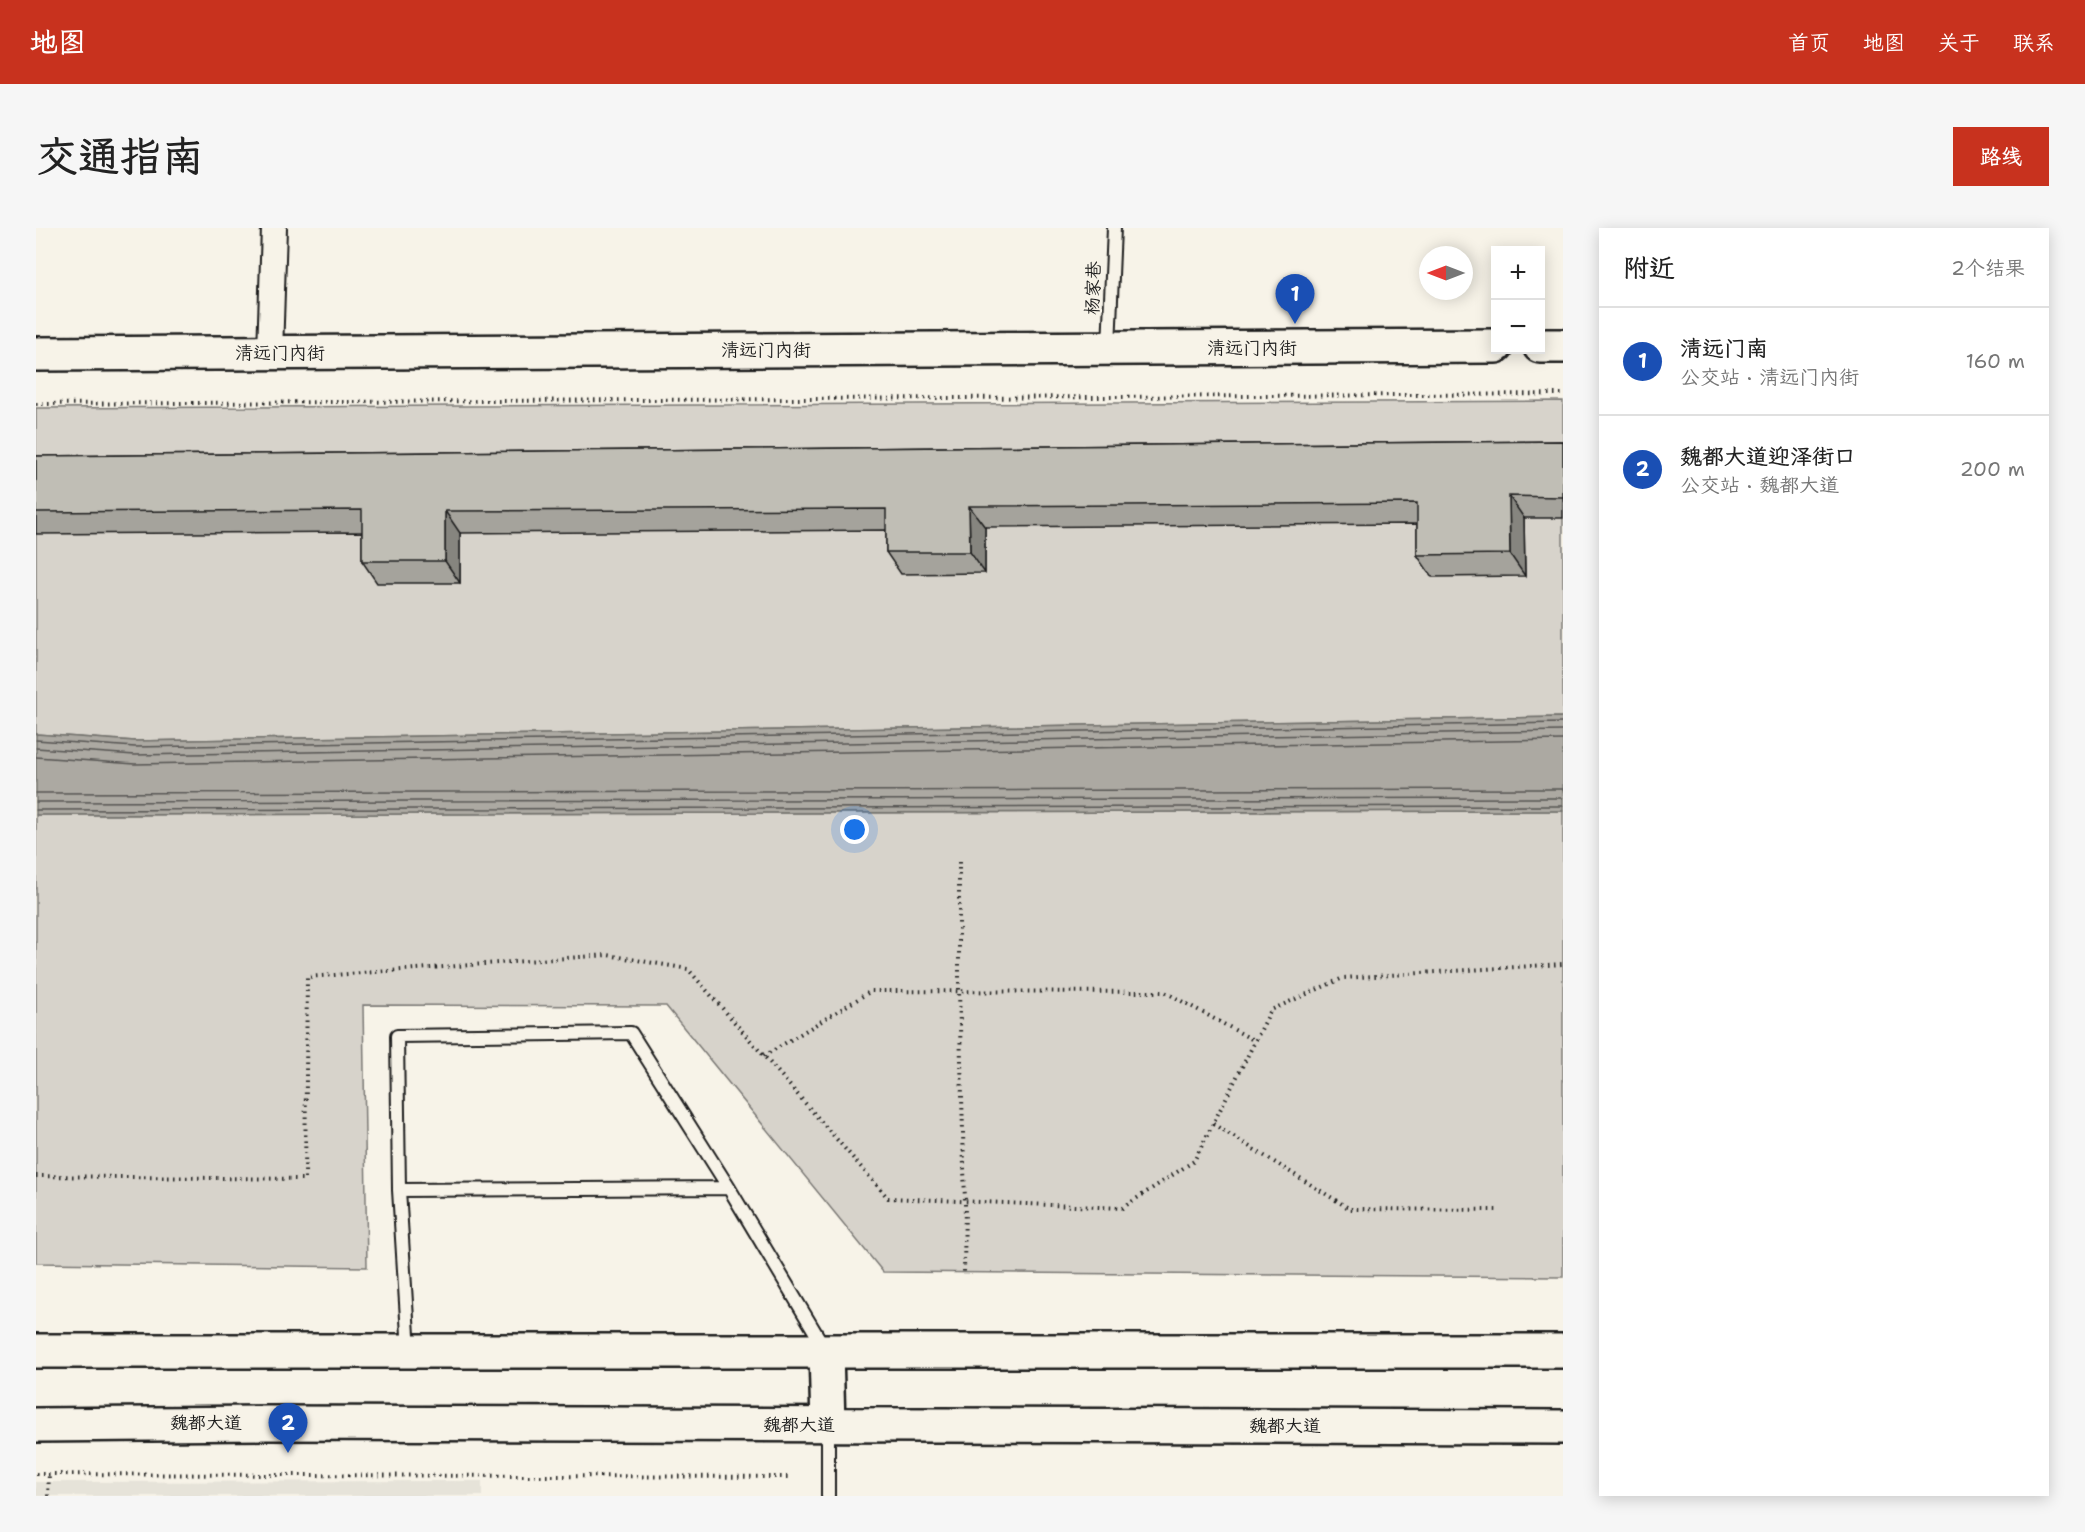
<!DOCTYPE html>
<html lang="zh">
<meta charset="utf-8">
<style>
body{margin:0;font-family:"Shantell Sans","LXGW WenKai TC",sans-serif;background:#f6f6f6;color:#222}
.controls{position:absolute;right:18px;top:18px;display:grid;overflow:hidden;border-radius:0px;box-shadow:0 3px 15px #0003}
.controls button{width:54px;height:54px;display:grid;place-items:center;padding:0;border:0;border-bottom:2px solid #e0e0e0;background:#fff;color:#222;font:30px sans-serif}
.compass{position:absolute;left:1383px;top:18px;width:54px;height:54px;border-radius:50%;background:#fff;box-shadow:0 3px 15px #0003;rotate:270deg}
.you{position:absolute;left:819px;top:602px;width:21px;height:21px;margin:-15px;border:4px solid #fff;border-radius:50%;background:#1a73e8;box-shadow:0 0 0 9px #1a73e833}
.badge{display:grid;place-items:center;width:39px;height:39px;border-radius:50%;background:#c8321e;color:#fff;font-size:20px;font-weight:700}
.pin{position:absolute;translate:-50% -50px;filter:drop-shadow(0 2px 3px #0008)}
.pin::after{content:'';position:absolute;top:32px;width:21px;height:18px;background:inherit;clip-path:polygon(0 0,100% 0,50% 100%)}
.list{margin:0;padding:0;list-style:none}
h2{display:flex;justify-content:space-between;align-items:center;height:78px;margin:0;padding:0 24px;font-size:26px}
h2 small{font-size:20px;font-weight:400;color:#767676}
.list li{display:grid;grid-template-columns:39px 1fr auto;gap:18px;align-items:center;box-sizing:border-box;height:108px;padding:0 24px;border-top:2px solid #e0e0e0}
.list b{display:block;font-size:22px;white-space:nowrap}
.list p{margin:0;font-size:20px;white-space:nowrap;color:#767676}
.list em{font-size:20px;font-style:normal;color:#767676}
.map{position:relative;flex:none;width:1527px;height:1268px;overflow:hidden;border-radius:0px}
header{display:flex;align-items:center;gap:36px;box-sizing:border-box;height:84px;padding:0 30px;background:#c8321e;color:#fff}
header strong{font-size:28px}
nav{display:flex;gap:33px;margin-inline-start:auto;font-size:21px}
.intro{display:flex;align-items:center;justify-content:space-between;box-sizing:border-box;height:144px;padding:0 36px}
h1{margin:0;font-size:42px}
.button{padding:15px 27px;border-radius:0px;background:#c8321e;color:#fff;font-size:21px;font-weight:700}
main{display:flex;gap:36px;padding:0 36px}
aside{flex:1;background:#fff;border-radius:0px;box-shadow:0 3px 15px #0003}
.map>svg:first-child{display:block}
.built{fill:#e6e3d9}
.green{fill:#d7d3cb;stroke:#7a7874;stroke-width:1.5}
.water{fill:#aca9a2;stroke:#72716c;stroke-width:1.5}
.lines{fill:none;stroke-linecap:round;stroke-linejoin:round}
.shore{stroke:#565452;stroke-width:1.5}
.service-casing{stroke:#1c1c1c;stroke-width:16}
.minor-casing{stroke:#1c1c1c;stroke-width:28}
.secondary-casing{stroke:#1c1c1c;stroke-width:38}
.primary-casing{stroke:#1c1c1c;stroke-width:38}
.path{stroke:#1c1c1c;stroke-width:4;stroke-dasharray:1.5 4.5;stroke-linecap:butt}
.service{stroke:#f7f3e8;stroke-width:12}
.minor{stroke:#f7f3e8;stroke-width:24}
.secondary{stroke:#f7f3e8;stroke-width:33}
.primary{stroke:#f7f3e8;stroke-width:33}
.wall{fill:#a5a39c;stroke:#1c1c1c;stroke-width:1.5}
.shaded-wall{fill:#86857f;stroke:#1c1c1c;stroke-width:1.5}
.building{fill:#c0beb5;stroke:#1c1c1c;stroke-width:1.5}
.labels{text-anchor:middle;stroke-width:4.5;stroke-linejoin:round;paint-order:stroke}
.street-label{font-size:18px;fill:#1c1c1c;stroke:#f7f3e8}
</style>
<header>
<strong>地图</strong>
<nav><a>首页</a><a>地图</a><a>关于</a><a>联系</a></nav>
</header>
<div class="intro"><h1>交通指南</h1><a class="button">路线</a></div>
<main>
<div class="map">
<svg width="1527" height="1268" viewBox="0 0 1527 1268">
<rect width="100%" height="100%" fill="#f7f3e8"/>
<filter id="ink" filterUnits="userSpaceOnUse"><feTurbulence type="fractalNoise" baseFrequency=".0167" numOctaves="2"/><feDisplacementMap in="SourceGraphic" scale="12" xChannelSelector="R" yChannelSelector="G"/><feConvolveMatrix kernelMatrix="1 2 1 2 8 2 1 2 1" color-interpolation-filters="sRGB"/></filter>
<g filter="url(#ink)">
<path class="built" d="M 446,1253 L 446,1268 L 0,1268 L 0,1254 Z"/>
<path class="green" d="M 1527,173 L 1527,489 L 99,513 L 0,506 L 0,180 Z
M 1527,583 L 1527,1049 L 847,1044 L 630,778 L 327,777 L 331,1039 L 0,1035 L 0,587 Z"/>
<path class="water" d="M 1527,489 L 1527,583 L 0,587 L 0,506 L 99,513 Z"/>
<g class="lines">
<path class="shore" d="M 0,512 L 99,519 L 1527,495
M 0,520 L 99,527 L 1527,503
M 0,529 L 99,536 L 1527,512
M 0,565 L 1527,561
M 0,574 L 1527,570
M 0,582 L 1527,578"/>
<defs>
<path id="service" d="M 1073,119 L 1078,0
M 363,962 L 693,960
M 373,1123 L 363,962 L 361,808 L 595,805 L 693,960 L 788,1119
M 792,1198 L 792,1268"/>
<path id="minor" d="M 234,125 L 238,0"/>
<path id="secondary" d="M 1504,118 L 1527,118
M 0,126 L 1460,118"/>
<path id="primary" d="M 0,1123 L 1527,1123
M 790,1123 L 792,1197
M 0,1197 L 231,1195 L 1527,1199"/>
</defs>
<use href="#service" class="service-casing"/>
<use href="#minor" class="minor-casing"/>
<use href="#secondary" class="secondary-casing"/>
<use href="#primary" class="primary-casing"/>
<path class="path" d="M 0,176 L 1527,166
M 923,634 L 923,763 L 929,974 L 928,1045
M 728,828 L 835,763 L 1129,764 L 1219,813
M 1177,896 L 1314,981 L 1462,982
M 0,948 L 269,951 L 271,749 L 572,727 L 652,741 L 852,970 L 1086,980 L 1158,933 L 1235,782 L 1307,750 L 1527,736
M 0,1246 L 753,1249
M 12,1268 L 13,1246"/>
<use href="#service" class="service"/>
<use href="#minor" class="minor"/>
<use href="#secondary" class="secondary"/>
<use href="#primary" class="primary"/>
</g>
<path class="wall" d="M 1527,213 L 1527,290 L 1488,290 L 1489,348 L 1396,349 L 1381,327 L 1381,296 L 949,299 L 949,345 L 865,346 L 850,324 L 850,302 L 424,305 L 424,355 L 341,355 L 326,333 L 326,304 L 0,306 L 0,228 Z"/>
<path class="shaded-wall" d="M 1473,268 L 1488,290 L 1489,348 L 1474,326 Z
M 933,278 L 949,299 L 949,345 L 934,324 Z
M 409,283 L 424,305 L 424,355 L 409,333 Z"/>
<path class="building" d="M 1527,213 L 1527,269 L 1473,268 L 1474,326 L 1381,327 L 1381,275 L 933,278 L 934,324 L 850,324 L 850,281 L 409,283 L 409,333 L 326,333 L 326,282 L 0,284 L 0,228 Z"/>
</g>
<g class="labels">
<g class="street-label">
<text transform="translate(1057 60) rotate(-88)" y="6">杨家巷</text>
<text x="1216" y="126">清远门内街</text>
<text x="730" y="128">清远门内街</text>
<text x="244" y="131">清远门内街</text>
<text x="170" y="1201">魏都大道</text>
<text x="763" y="1203">魏都大道</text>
<text x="1249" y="1204">魏都大道</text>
</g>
</g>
</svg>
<div class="controls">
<button>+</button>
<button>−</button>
</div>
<svg class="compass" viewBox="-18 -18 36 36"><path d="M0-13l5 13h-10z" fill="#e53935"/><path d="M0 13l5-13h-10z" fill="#767676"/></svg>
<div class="you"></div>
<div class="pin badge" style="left:1259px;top:96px;background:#1a4fb4">1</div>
<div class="pin badge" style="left:252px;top:1225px;background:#1a4fb4">2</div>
</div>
<aside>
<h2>附近<small>2个结果</small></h2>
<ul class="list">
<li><span class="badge" style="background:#1a4fb4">1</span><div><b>清远门南</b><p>公交站 · 清远门内街</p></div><em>160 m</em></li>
<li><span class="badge" style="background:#1a4fb4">2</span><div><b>魏都大道迎泽街口</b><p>公交站 · 魏都大道</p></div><em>200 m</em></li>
</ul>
</aside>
</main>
